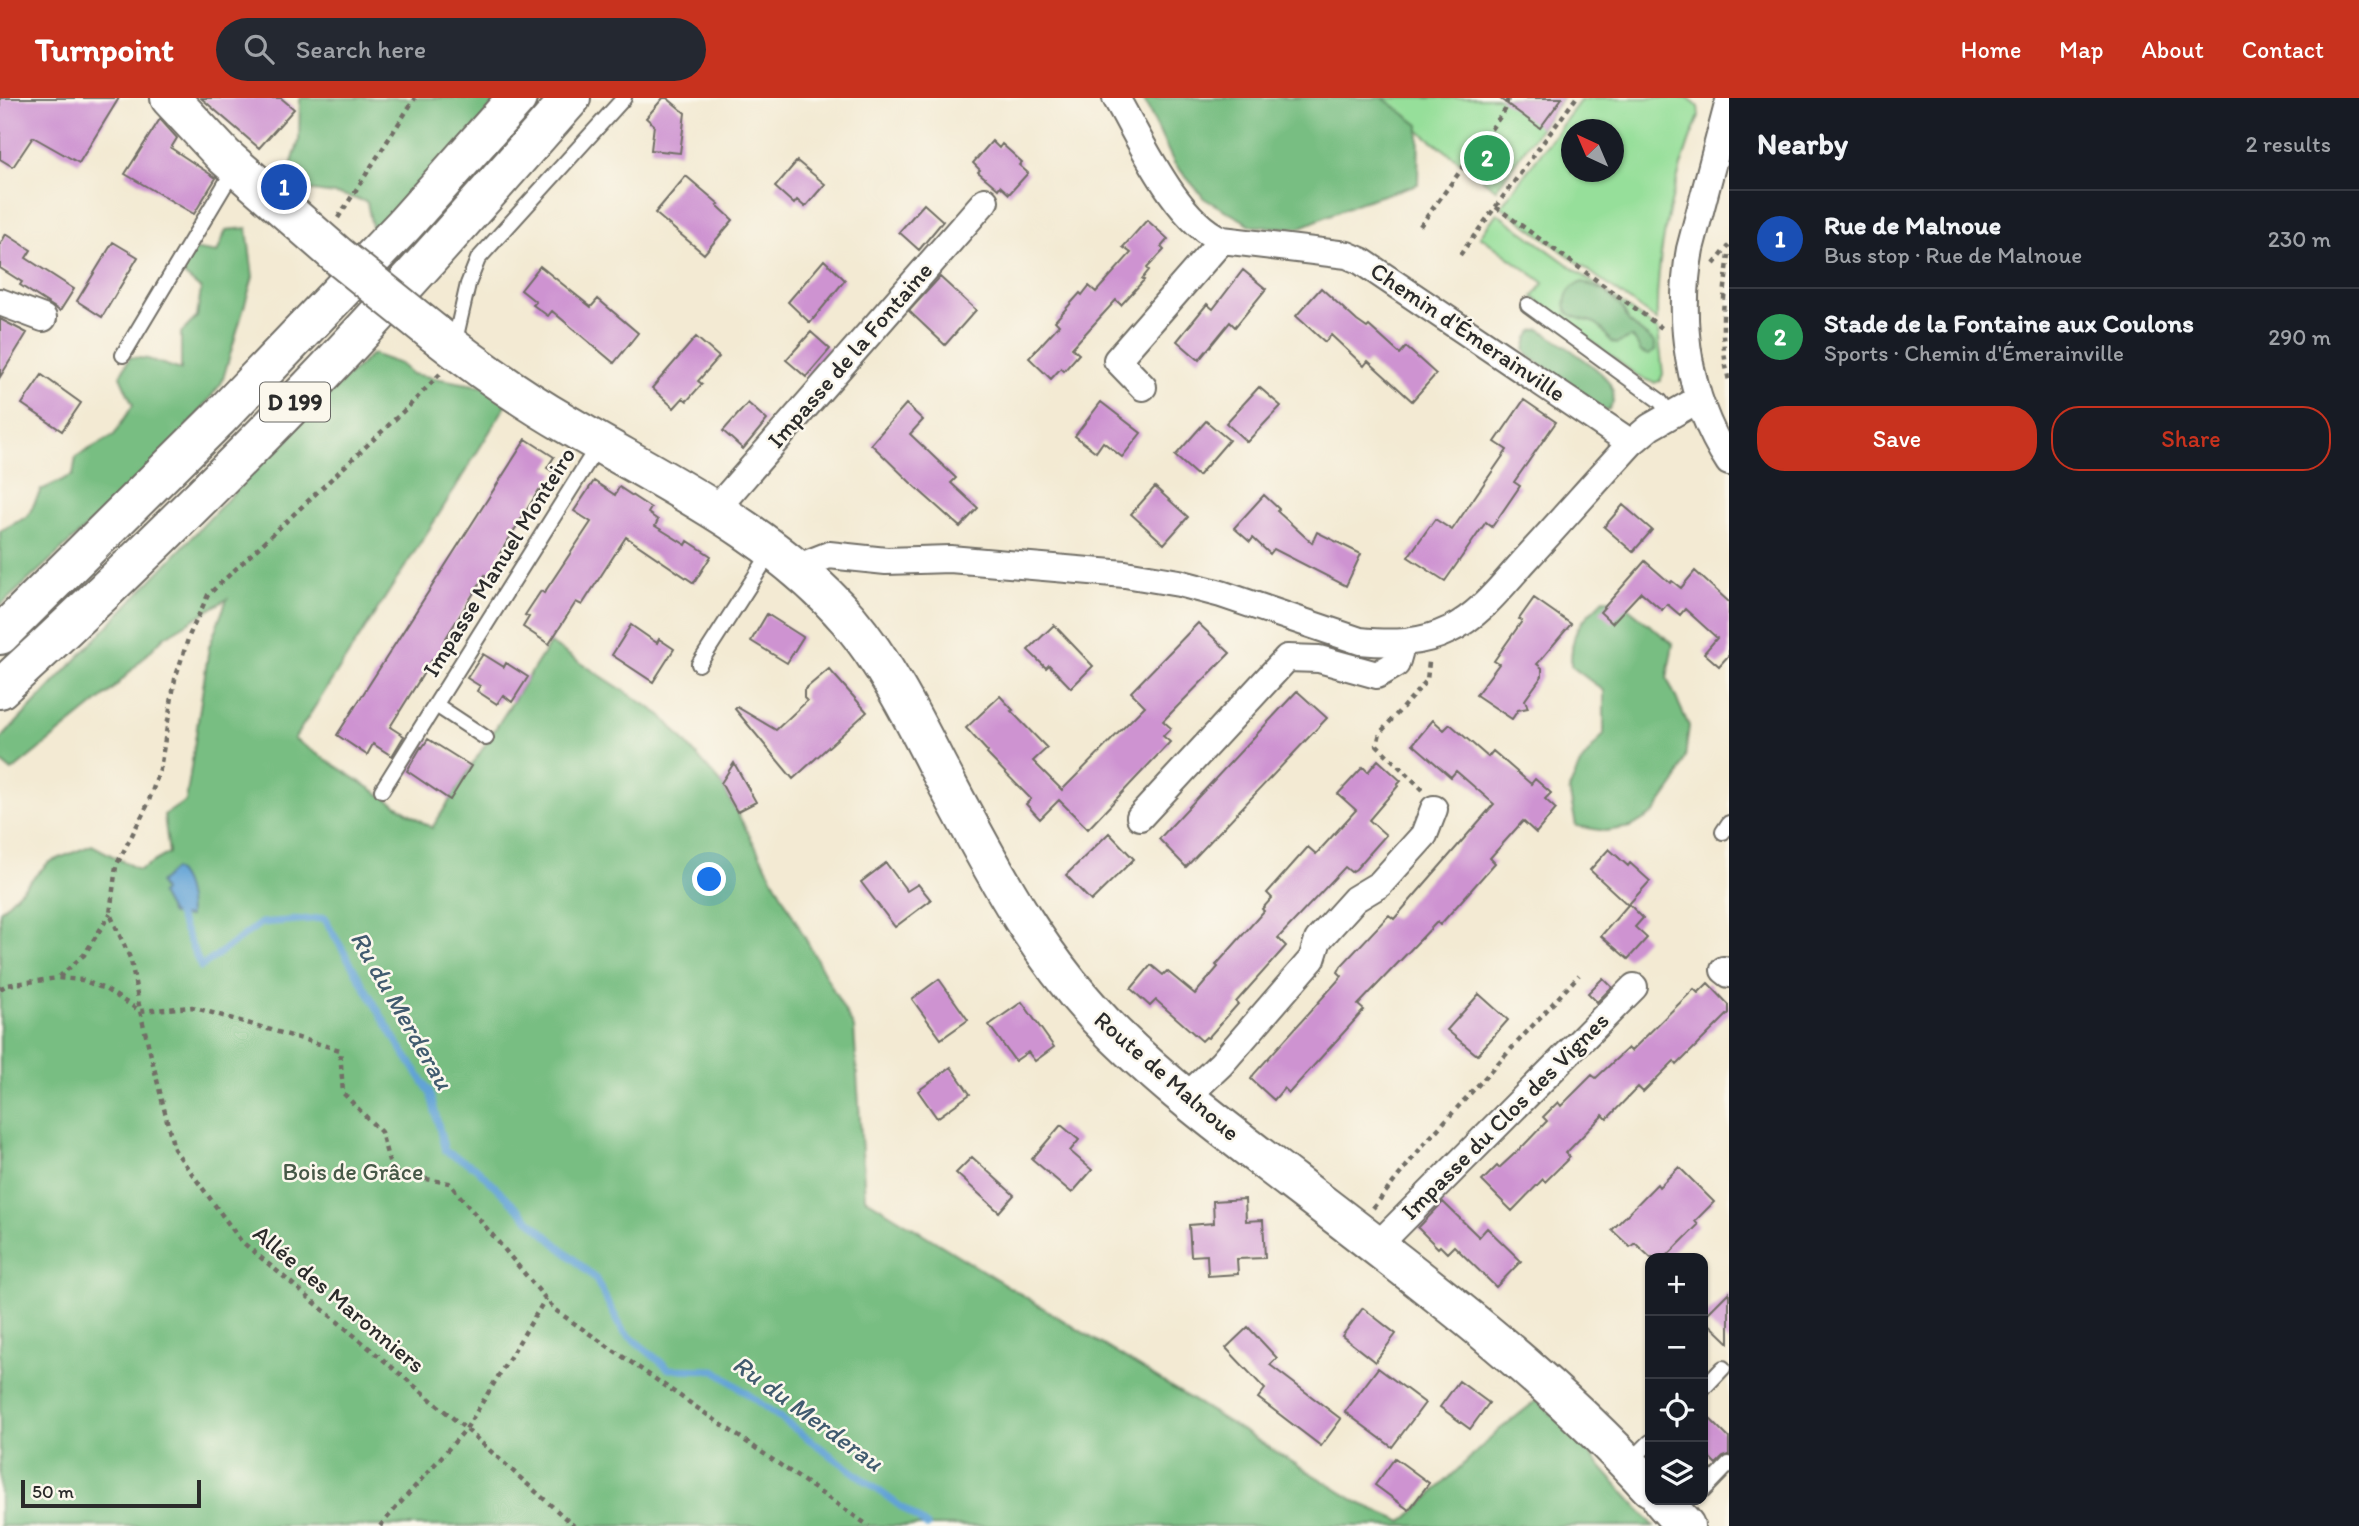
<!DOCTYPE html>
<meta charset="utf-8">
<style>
body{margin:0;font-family:Itim,sans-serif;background:#242831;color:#f1f3f6}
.controls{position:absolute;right:21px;bottom:21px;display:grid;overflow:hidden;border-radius:14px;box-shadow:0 2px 5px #0004}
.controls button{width:63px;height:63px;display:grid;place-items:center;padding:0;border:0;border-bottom:2px solid #363941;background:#171b24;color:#f1f3f6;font:35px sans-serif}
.compass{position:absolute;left:1561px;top:21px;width:63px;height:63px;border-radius:50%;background:#171b24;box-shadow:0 2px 5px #0004;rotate:316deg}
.scale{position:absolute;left:21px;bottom:18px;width:180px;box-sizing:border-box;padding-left:7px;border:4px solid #2b2b2b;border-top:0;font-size:19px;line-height:24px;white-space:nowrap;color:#2b2b2b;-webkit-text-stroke:5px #fbf7ec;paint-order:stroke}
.you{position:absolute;left:710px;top:782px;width:24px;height:24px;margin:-18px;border:5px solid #fff;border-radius:50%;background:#1a73e8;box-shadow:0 0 0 10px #1a73e833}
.badge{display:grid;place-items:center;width:46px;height:46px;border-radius:50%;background:#c8321e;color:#fff;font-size:23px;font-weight:700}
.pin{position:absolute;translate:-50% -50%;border:4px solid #fff;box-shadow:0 2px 7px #0006}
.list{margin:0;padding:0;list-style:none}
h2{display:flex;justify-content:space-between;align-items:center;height:91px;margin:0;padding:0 28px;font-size:30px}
h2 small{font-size:23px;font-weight:400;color:#9ea1a6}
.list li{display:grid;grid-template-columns:46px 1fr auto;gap:21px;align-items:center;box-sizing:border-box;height:98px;padding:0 28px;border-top:2px solid #363941}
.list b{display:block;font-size:26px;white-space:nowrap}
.list p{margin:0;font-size:23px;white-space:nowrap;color:#9ea1a6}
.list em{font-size:23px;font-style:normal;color:#9ea1a6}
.actions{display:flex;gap:14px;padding:21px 28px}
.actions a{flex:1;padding:16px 0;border:2px solid #c8321e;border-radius:28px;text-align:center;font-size:24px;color:#c8321e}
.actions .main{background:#c8321e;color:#fff}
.icon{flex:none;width:38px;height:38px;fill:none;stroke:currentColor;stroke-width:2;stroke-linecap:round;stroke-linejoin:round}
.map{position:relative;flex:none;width:1729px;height:1428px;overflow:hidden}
header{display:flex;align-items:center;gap:42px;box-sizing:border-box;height:98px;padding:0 35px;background:#c8321e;color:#fff}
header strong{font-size:33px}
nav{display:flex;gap:38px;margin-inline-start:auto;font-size:24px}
.search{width:490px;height:63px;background:#242831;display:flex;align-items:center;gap:18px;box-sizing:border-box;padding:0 24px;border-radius:38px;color:#9ea1a6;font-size:26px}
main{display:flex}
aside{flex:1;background:#171b24}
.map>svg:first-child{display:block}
.green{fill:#96df9a;stroke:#608562;stroke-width:2;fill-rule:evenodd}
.forest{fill:#78be82;stroke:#527456;stroke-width:2}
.water{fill:#62a3d6;stroke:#466780;stroke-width:2}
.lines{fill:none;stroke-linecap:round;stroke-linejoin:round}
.stream{stroke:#62a3d6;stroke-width:7}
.building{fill:#ce93d1}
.lane-casing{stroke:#716e66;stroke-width:18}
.street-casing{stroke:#716e66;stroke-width:30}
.secondary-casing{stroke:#716e66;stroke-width:42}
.highway-casing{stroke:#716e66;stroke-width:42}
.path{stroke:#716e66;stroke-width:4.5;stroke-dasharray:5 5;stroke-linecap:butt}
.lane{stroke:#fff;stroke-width:14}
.street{stroke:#fff;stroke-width:26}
.secondary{stroke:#fff;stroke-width:38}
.highway{stroke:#fff;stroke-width:38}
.secondary-bridge-casing{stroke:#716e66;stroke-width:42;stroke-linecap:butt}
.secondary-bridge{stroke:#fff;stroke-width:38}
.labels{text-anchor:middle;stroke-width:5;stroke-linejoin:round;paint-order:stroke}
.shield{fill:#fbf7ec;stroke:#696865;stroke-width:2}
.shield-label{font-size:23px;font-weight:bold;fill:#2b2b2b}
.street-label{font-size:24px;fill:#2b2b2b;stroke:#fbf7ec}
.park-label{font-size:24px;fill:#465847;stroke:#fbf7ec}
.water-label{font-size:26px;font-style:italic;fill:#415b6f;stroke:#fbf7ec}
</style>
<header>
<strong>Turnpoint</strong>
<div class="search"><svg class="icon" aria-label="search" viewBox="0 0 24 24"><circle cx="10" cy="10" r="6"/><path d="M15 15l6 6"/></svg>Search here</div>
<nav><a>Home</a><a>Map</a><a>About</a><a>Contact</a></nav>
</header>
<main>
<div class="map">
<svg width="1729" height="1428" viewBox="0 0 1729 1428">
<rect width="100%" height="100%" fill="#fbf7ec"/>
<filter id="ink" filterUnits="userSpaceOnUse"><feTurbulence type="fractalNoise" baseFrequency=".0143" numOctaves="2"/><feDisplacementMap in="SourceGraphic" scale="14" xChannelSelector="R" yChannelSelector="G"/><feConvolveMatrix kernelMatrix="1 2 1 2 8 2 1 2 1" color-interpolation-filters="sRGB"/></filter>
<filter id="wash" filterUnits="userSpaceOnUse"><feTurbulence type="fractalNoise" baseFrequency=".00686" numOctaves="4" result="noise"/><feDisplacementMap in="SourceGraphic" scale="28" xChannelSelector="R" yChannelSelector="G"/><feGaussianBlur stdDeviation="1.57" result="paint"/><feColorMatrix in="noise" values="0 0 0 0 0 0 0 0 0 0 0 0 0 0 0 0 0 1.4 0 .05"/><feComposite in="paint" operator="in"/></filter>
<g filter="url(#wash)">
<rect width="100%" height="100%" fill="#f3ead3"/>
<path class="green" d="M 1376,0 L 1562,0 L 1496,91 Z
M 1593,0 L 1689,0 L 1698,9 L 1699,18 C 1674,79 1655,156 1657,223 L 1501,108 L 1580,3 ZM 1572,32 L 1614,32 L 1614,74 L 1572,74 Z
M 1497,115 L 1658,232 L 1663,276 L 1660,283 L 1654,285 L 1639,279 L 1533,199 L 1544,185 L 1480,138 Z"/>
<path class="forest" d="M 300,0 L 500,0 L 375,144 L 367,104 L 342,97 L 284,89 L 299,43 Z
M 1143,0 L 1383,0 L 1419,27 L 1418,86 L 1358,105 L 1299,130 L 1253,128 L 1205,101 L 1174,65 Z
M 247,130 L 253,179 L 222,284 L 172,351 L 0,508 L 0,433 L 28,418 L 41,392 L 73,377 L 76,359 L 114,337 L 133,307 L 120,278 L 130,259 L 148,261 L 181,272 L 181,235 L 197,219 L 201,191 L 174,169 L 187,150 L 217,155 L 226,132 Z
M 1583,184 L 1606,194 L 1623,211 L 1629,224 L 1655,245 L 1655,253 L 1648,257 L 1641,254 L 1635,242 L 1631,239 L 1617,246 L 1611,244 C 1607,239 1603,231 1598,227 C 1588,219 1558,224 1567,197 C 1570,190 1576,186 1583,184 Z
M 1540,231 C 1557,243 1601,270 1610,286 C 1615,295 1615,305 1608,312 L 1604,312 L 1529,258 L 1525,252 L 1528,240 L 1533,233 Z
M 372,256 L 400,266 L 412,276 L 514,294 L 441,413 L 294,641 L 432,730 L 550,545 L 661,617 L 721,685 L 854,930 L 865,1100 L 1359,1405 L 1403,1424 L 1499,1332 L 1537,1302 L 1569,1333 L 1654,1428 L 0,1428 L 0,813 L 49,764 L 92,747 L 139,772 L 169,755 L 164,717 L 186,703 L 209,549 L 227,501 L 164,539 L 111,593 L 12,673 L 0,663 L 0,642 L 314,310 Z
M 1604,501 L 1617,501 L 1673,546 L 1667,580 L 1689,628 L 1685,660 L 1676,684 L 1654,715 L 1631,729 L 1605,733 L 1576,728 L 1569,691 L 1580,666 L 1604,636 L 1604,593 L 1571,568 C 1571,531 1579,526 1604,501 Z"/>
<path class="water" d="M 174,771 C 187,782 189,802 189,819 L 171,816 L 160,796 L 163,793 L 159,785 Z"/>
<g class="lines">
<path class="stream" d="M 175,810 L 201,869 L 261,825 L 324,820 L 398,946 L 430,994 L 445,1053 L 475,1069 L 536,1128 L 595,1180 L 623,1233 L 669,1271 L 715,1272 L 927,1428"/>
</g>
<g id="blocks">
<path class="building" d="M 0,0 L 119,0 L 79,65 L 33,39 L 13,69 L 0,61 Z
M 201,0 L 281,0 L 294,11 L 259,50 Z
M 663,0 L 667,0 L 685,15 L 680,55 L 651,52 L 654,27 L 646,20 Z
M 1499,0 L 1562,0 L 1540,30 Z
M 160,21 L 177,40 L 171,50 L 216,80 L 194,116 L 125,76 Z
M 992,43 L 999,50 L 1002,46 L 1022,64 L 1019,67 L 1028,75 L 1009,96 L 1000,88 L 998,91 L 978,74 L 980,72 L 973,65 Z
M 797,63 L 825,86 L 805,109 L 797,102 L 794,106 L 775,89 Z
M 686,78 L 719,106 L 717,107 L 733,122 L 704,156 L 655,115 Z
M 924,106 L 943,123 L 919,152 L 899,134 Z
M 1147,122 L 1168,141 L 1161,149 L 1164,152 L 1147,170 L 1149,172 L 1142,181 L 1144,182 L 1121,207 L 1116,202 L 1072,250 L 1079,256 L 1064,273 L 1061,270 L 1051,281 L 1029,260 L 1059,227 L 1055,223 L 1080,195 L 1082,197 L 1089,188 L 1096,194 L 1131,155 L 1123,149 Z
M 6,136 L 31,152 L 26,160 L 74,191 L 60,213 L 20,187 L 22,184 L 0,170 L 0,147 Z
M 113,144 L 138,159 L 102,219 L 77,203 Z
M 824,162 L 845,182 L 810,225 L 788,204 Z
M 540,168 L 591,209 L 598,201 L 638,235 L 614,265 L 552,213 L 548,218 L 533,207 L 536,204 L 521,192 Z
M 1243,172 L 1266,191 L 1235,229 L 1230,224 L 1199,262 L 1177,243 L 1207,206 L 1213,211 Z
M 940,179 L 976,212 L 945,247 L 909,213 Z
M 1321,190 L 1357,223 L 1367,230 L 1369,228 L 1400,256 L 1406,249 L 1436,276 L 1412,303 L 1368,263 L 1364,268 L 1331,237 L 1325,244 L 1296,218 Z
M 0,221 L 27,235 L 0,279 Z
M 811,234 L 830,251 L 806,279 L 786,262 Z
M 696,239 L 719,259 L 698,283 L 702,286 L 687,303 L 683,300 L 674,310 L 652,290 Z
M 42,277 L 81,305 L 62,333 L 22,306 Z
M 1259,289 L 1281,308 L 1247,344 L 1226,325 Z
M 1524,302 L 1556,324 L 1514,384 L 1520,388 L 1492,429 L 1486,424 L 1445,483 L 1408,459 L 1435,421 L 1452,432 L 1507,352 L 1495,344 Z
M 1101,304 L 1141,335 L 1122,359 L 1103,344 L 1096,354 L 1075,338 Z
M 748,305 L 767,322 L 743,351 L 723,333 Z
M 906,306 L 923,322 L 910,336 L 956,380 L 951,385 L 978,410 L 960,429 L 913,387 L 871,346 Z
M 1206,323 L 1229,342 L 1198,378 L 1175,358 Z
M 526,341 L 554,359 L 547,370 L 555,375 L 542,394 L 539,392 L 499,457 L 501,459 L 488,480 L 485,477 L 444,543 L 448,545 L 435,564 L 432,562 L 390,629 L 404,638 L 392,658 L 373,646 L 367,657 L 337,637 Z
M 594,383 L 615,397 L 619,389 L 651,410 L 648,415 L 658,422 L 655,428 L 686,447 L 688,443 L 711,458 L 694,485 L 626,439 L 582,507 L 576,504 L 549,546 L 523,529 L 529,519 L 525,517 L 541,493 L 544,495 L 591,424 L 574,413 Z
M 1155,389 L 1188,419 L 1164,446 L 1131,416 Z
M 1264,397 L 1279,411 L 1277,413 L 1312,445 L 1317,434 L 1361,456 L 1346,488 L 1274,451 L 1270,456 L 1253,440 L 1250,444 L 1234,430 Z
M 1623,407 L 1652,432 L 1633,454 L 1604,429 Z
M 1645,463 L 1670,485 L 1672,483 L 1681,490 L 1695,473 L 1729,504 L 1729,557 L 1719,568 L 1704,555 L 1717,540 L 1685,511 L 1680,517 L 1667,506 L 1662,512 L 1641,494 L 1612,525 L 1600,514 Z
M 1534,500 L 1571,526 L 1537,566 L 1542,570 L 1542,578 L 1525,602 L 1528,610 L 1518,612 L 1512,621 L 1476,597 L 1499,566 L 1494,563 L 1522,523 L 1519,521 Z
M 767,516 L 803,539 L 787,565 L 751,543 Z
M 1198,525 L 1230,555 L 1163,623 L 1171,630 L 1163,638 L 1170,644 L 1088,731 L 1059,702 L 1040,721 L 1026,706 L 1031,701 L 987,656 L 988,654 L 966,630 L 1000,598 L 1013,612 L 1011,613 L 1047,650 L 1033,663 L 1062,692 L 1145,608 L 1131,594 Z
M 631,527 L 657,545 L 659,541 L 674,551 L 653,584 L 612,557 Z
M 1054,527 L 1093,568 L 1071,590 L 1049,567 L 1046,570 L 1028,552 Z
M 483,556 L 504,569 L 506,565 L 528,579 L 512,604 L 503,597 L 497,606 L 477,593 L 480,588 L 467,580 Z
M 829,571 L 867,614 L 793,681 L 735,611 L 737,609 L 776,632 L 807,603 L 804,600 L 804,592 Z
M 1297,593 L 1327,620 L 1186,769 L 1159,741 Z
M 1433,622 L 1444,632 L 1450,626 L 1488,659 L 1493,653 L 1531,686 L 1535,681 L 1551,695 L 1545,701 L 1556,711 L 1536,735 L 1523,723 L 1490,760 L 1495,765 L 1440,827 L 1437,824 L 1358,907 L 1364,912 L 1289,995 L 1284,990 L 1274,1002 L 1251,981 L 1254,976 L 1342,878 L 1338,874 L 1341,868 L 1389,817 L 1394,821 L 1494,706 L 1456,673 L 1451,679 L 1413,646 Z
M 428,641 L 471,668 L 450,702 L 407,673 L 421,649 L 422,650 Z
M 1378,662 L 1401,683 L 1397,687 L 1398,688 L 1369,722 L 1386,737 L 1356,771 L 1351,774 L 1345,769 L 1278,840 L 1286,848 L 1236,904 L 1238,906 L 1208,940 L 1206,939 L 1202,943 L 1156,902 L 1150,908 L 1131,891 L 1151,867 L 1163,877 L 1167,873 L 1195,896 L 1218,869 L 1216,867 L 1264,813 L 1262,811 L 1272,800 L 1267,795 L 1308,749 L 1316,756 L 1356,712 L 1338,696 L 1363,669 L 1368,674 Z
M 734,665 L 756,704 L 737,714 L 721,685 Z
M 1109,735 L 1134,761 L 1091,803 L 1066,777 Z
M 1609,751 L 1628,768 L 1630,765 L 1650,783 L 1629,806 L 1643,820 L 1635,829 L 1647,840 L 1628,861 L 1601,838 L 1628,807 L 1590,772 Z
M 886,765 L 907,793 L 918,786 L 931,802 L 895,829 L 861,784 Z
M 1603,880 L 1612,889 L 1597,904 L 1588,895 Z
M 939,881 L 968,922 L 941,941 L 912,901 Z
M 1708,885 L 1729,907 L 1729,915 L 1677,967 L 1674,963 L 1643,994 L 1638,989 L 1607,1021 L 1603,1017 L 1566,1055 L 1570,1059 L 1545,1084 L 1543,1081 L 1512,1113 L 1482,1083 L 1497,1068 L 1499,1070 L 1524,1047 L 1547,1023 L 1543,1019 L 1558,1004 L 1561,1008 L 1592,977 L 1596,980 L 1628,950 L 1631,953 L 1694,891 L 1698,895 Z
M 1479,896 L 1508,922 L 1477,957 L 1447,932 Z
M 1022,904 L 1054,949 L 1035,963 L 1028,954 L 1015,963 L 989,927 Z
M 951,969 L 970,996 L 937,1020 L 918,993 Z
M 1061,1027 L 1079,1042 L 1070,1053 L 1092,1072 L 1072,1095 L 1032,1061 Z
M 972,1059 L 1014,1097 L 999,1114 L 956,1075 Z
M 1679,1069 L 1714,1104 L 1695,1123 L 1698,1127 L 1665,1160 L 1651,1160 L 1635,1145 L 1630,1149 L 1612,1132 L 1657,1086 L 1659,1089 Z
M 1245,1101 L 1246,1123 L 1263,1122 L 1265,1160 L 1237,1161 L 1238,1176 L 1208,1178 L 1207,1157 L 1191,1158 L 1189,1127 L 1214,1125 L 1213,1103 Z
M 1443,1104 L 1479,1139 L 1487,1130 L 1521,1163 L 1496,1189 L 1454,1148 L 1447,1155 L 1440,1148 L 1438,1150 L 1418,1130 Z
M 1729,1194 L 1729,1245 L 1703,1220 Z
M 1363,1210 L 1396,1236 L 1375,1264 L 1342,1238 Z
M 1248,1229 L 1277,1260 L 1270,1267 L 1341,1321 L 1321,1348 L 1258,1300 L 1265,1291 L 1226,1250 Z
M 1378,1270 L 1425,1305 L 1392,1349 L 1345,1314 Z
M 1459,1283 L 1489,1305 L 1470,1331 L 1440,1309 Z
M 1703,1314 L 1729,1340 L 1729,1357 L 1723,1359 L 1716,1366 L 1703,1353 Z
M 1395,1360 L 1429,1385 L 1409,1412 L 1375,1387 Z"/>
</g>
</g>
<g filter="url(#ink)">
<use href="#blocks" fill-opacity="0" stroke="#716e66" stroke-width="2"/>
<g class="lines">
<defs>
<path id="lane" d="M 1528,207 L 1660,303 L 1670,316
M 454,247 L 468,186 L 478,161 L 624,0
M 123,257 L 235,70
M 699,566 L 772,452
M 436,607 L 486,640
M 382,692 L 599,346
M 1723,734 L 1729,725
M 1703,1291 L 1723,1270
M 1629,1365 L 1650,1344
M 1703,1393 L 1729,1366"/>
<path id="street" d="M 1116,0 C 1140,41 1177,124 1222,142 L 1347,157 L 1361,163 L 1631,345
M 1729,3 L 1690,151 C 1677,224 1688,301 1729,364
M 0,204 L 43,220
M 1143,289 L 1117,262 L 1222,142
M 715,412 L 985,103
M 796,470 L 829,457 L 886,463 L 950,461 L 1125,476 L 1179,485 L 1221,496 L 1360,543 C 1391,546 1421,546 1449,532 C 1481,517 1504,485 1527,460 C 1562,422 1596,383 1631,345 L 1650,329 L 1699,301
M 1140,719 L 1287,560 L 1319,561 L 1377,577 L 1396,566 L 1402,545
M 1724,872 L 1729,876
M 1185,1000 L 1221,966 L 1312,861 L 1318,842 L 1355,801 L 1380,786 L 1424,737 L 1434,711
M 1377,1148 L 1634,889"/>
<path id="secondary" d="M 170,0 L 224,58 L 337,157
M 434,235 C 477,269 521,300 568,327 C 666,385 772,434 848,521 C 885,565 911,616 937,667 C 988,763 1036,860 1115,937 C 1170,991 1232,1037 1293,1084 C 1417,1179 1544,1273 1650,1389
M 1662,1402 L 1685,1428"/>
<path id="highway" d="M 0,537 L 219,320 L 404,127 L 517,0
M 0,591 C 106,494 208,394 308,291 C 398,197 485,98 571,0"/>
</defs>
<use href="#lane" class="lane-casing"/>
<use href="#street" class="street-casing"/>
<use href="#secondary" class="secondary-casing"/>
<use href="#highway" class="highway-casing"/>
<path class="path" d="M 1496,109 L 1662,230
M 338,120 L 415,0
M 1420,128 L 1505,12 L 1508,0
M 1460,157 L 1576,0
M 1729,157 C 1723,200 1719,240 1729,283
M 1714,166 L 1729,148
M 440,276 L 409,308 L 208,497 L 189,538 L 175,581 L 160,671 L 147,708 L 116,768 L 110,816 L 131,862 L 140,913 L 174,1051 L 241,1143 L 466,1331 L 574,1428
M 1423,692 L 1377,647 L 1380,635 L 1427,582 L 1429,564
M 59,879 L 84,857 L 110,816
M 0,891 L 7,887 L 58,880 L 82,882 L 105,891 L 140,913 L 192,909 L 340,952 L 343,995 L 381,1034 L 392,1075 L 449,1085 L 555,1212 L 869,1428
M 1373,1110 L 1424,1046 L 1579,877
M 380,1428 L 466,1331 L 546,1200"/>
<use href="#lane" class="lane"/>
<use href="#street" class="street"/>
<use href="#secondary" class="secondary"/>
<use href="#highway" class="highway"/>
<defs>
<path id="secondary-bridge" d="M 337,157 L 434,235"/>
</defs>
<use href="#secondary-bridge" class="secondary-bridge-casing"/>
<use href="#secondary-bridge" class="secondary-bridge"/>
</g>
</g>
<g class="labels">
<rect class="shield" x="260" y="284.5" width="70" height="39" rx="5"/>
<g class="shield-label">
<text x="295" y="312">D 199</text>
</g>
<g class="street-label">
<text transform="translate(1468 234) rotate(34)" y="8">Chemin d'Émerainville</text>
<text transform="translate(850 257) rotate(-49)" y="8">Impasse de la Fontaine</text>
<text transform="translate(499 464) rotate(-58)" y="8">Impasse Manuel Monteiro</text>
<text transform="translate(1167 978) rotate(41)" y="8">Route de Malnoue</text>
<text transform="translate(1505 1018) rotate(-45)" y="8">Impasse du Clos des Vignes</text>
<text transform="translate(339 1201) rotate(40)" y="8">Allée des Maronniers</text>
</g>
<g class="park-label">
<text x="353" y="1082">Bois de Grâce</text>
</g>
<g class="water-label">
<text transform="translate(402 912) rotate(60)" y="9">Ru du Merderau</text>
<text transform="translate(808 1315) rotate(36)" y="9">Ru du Merderau</text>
</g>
</g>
</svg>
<div class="controls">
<button>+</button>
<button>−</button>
<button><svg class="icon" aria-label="locate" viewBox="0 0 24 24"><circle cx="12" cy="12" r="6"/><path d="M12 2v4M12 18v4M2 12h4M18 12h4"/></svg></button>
<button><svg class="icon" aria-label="layers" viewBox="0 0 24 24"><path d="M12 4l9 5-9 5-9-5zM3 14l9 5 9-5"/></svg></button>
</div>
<svg class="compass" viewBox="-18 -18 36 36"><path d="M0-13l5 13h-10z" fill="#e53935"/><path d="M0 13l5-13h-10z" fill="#9ea1a6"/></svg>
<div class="scale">50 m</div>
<div class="you"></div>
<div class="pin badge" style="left:284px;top:89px;background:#1a4fb4">1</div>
<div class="pin badge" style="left:1487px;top:60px;background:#2e9e5b">2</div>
</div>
<aside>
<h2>Nearby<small>2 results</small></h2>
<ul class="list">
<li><span class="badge" style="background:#1a4fb4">1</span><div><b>Rue de Malnoue</b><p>Bus stop · Rue de Malnoue</p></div><em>230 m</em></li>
<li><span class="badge" style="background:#2e9e5b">2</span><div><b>Stade de la Fontaine aux Coulons</b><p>Sports · Chemin d'Émerainville</p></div><em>290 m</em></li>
</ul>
<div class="actions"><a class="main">Save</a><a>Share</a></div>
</aside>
</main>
